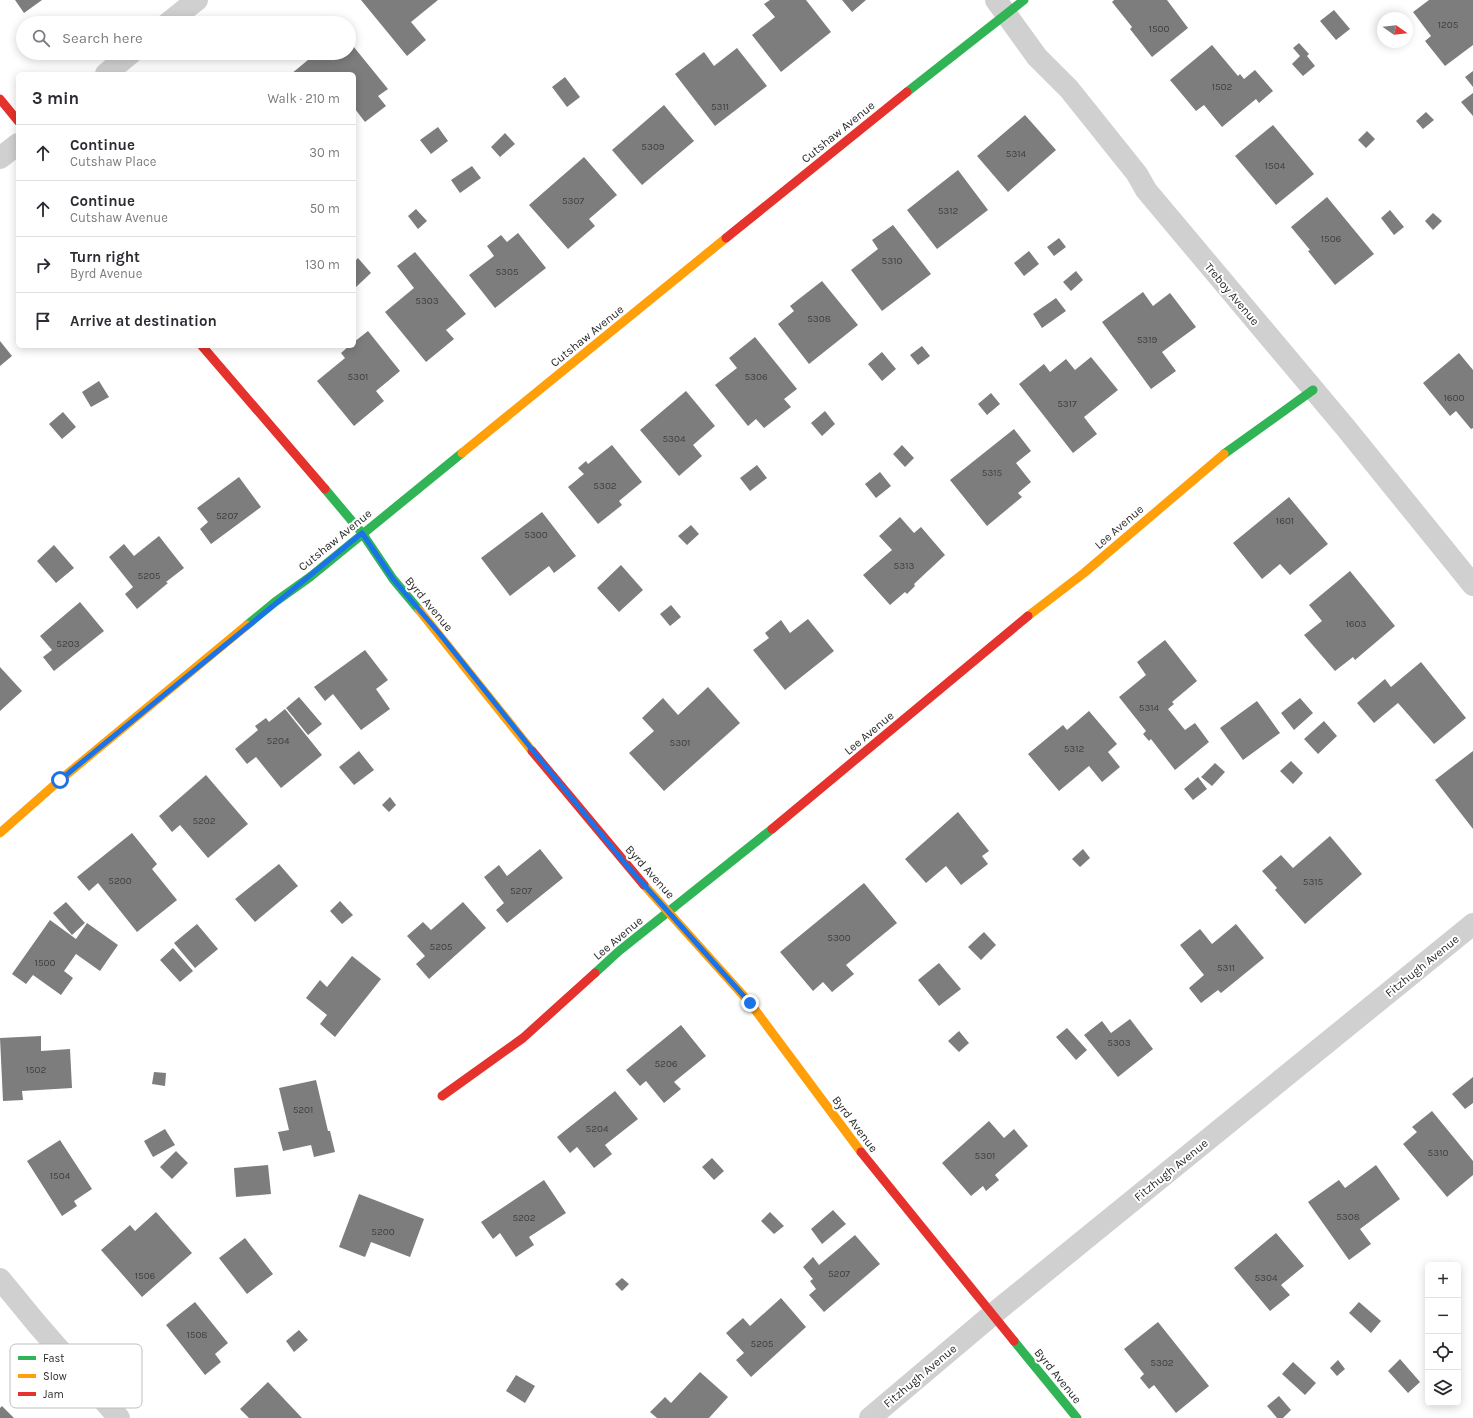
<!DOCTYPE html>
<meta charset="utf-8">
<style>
body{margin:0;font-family:Karla,sans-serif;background:#f7f7f7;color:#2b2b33}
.controls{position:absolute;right:12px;bottom:12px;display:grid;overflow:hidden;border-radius:6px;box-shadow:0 2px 10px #0003}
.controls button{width:36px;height:36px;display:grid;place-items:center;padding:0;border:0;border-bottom:1px solid #e1e1e2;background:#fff;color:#2b2b33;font:20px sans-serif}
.compass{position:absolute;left:1377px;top:12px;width:36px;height:36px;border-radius:50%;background:#fff;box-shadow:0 2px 10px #0003;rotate:104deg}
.stop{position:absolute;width:12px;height:12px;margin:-9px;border:3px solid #1a73e8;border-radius:50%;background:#fff}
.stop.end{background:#1a73e8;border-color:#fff;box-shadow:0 1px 4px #0008}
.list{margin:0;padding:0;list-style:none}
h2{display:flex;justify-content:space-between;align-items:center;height:52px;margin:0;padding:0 16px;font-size:17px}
h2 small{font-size:13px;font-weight:400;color:#7c7c81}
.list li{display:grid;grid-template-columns:26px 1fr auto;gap:12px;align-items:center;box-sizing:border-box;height:56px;padding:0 16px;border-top:1px solid #e1e1e2}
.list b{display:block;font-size:15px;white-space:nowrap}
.list p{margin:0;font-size:13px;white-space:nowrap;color:#7c7c81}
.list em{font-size:13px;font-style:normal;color:#7c7c81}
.icon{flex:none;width:22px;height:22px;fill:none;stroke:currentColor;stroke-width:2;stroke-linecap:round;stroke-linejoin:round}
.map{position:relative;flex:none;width:1473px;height:1418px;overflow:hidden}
.search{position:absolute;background:#fff;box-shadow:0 2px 10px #0003;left:16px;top:16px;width:340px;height:44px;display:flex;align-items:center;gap:10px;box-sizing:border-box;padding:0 14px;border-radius:22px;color:#7c7c81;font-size:15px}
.panel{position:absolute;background:#fff;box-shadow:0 2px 10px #0003;left:16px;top:72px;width:340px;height:276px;border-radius:6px}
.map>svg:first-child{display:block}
.building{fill:#7d7d7d}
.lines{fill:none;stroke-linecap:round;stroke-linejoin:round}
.street{stroke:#d0d0d0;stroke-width:22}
.fast{stroke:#30b455;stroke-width:9}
.slow{stroke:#ff9f0a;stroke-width:9}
.jam{stroke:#e5322d;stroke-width:9}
.route{stroke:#1a73e8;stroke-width:5}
.labels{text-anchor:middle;stroke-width:4;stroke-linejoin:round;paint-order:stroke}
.number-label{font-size:10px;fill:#404040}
.street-label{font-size:12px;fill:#2b2b2b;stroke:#fff}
.key{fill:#fff;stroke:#bfbfbf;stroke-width:1}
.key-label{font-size:11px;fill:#2b2b2b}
</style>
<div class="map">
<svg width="1473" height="1418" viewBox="0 0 1473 1418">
<rect width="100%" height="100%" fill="#fff"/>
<path class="building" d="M 15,0 L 42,0 L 24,13 Z
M 361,0 L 438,0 L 411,22 L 426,40 L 407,56 Z
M 770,0 L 806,0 L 831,32 L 781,72 L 752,35 L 775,17 L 764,4 Z
M 842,0 L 866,0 L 852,12 Z
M 1114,0 L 1167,0 L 1188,28 L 1152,57 L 1130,29 L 1132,27 L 1112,2 Z
M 1429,0 L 1473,0 L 1473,45 L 1445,66 L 1425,41 L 1431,36 L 1413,12 Z
M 1334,10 L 1350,29 L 1336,40 L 1320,21 Z
M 349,41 L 388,89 L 378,96 L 386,106 L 365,122 L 355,109 L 354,110 L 354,74 L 291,74 L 314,55 L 313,53 L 349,53 Z
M 1299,43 L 1309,54 L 1307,56 L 1315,66 L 1303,76 L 1292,64 L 1300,56 L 1293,48 Z
M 1212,45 L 1238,76 L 1240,74 L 1244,79 L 1255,70 L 1273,91 L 1259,103 L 1256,99 L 1222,127 L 1204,105 L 1196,111 L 1170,80 Z
M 737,48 L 767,86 L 715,126 L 675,74 L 704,52 L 714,66 Z
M 1473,71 L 1473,87 L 1465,77 Z
M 565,77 L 580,97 L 567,107 L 552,87 Z
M 1473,93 L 1473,116 L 1461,102 Z
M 664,105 L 694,141 L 642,185 L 612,150 Z
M 1426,112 L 1434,120 L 1423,129 L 1416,121 Z
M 1025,115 L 1056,150 L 1008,192 L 977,156 Z
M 1273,125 L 1314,174 L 1276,205 L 1235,156 Z
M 438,127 L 448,141 L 431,154 L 420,140 Z
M 1367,131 L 1375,139 L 1366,148 L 1358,140 Z
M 505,133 L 515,144 L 500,157 L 491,147 Z
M 584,157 L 617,195 L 589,219 L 595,226 L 568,249 L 529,205 Z
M 472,166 L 481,178 L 460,193 L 451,180 Z
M 958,170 L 988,210 L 937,249 L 907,210 Z
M 1327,197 L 1374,254 L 1335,285 L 1308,251 L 1310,250 L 1291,227 Z
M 416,209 L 427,221 L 418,229 L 408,216 Z
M 1390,210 L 1404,227 L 1394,235 L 1381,218 Z
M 1433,213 L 1442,221 L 1433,230 L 1425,221 Z
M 893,225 L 931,274 L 882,311 L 851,270 L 878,249 L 872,240 Z
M 518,233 L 546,268 L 495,308 L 469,275 L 494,256 L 487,246 L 501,235 L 507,242 Z
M 1059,238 L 1066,247 L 1054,256 L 1047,247 Z
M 1029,251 L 1039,264 L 1024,276 L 1014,263 Z
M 415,252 L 466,314 L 446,330 L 454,339 L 426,362 L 385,312 L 414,288 L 397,266 Z
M 358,258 L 371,273 L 356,287 L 354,286 L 354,262 Z
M 1076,271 L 1083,280 L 1071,291 L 1063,282 Z
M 822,281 L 858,325 L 809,364 L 778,324 L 794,311 L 790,306 Z
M 1143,292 L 1153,306 L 1170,293 L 1196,327 L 1162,352 L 1176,371 L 1151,389 L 1102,322 Z
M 1056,298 L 1066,311 L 1042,328 L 1033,314 Z
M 368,331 L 400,371 L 376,391 L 384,401 L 354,426 L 317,381 L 345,358 L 341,353 L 349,346 L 354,346 L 354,342 Z
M 755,337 L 797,389 L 784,399 L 791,407 L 764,428 L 756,419 L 748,426 L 715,385 L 737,368 L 729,358 Z
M 0,341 L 12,356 L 0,366 Z
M 922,346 L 930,356 L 918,365 L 910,355 Z
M 882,352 L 896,369 L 882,381 L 868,364 Z
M 1459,353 L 1473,370 L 1473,428 L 1471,429 L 1456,411 L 1450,416 L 1423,383 Z
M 1091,357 L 1118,390 L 1084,417 L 1097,434 L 1073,453 L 1019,384 L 1044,364 L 1050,372 L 1066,359 L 1075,370 Z
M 99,381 L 109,397 L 91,407 L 82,392 Z
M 686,391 L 715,426 L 693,445 L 702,456 L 679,476 L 640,430 Z
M 991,393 L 1000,404 L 987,415 L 978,404 Z
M 825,411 L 835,424 L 822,436 L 811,423 Z
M 63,412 L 76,427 L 62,439 L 49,424 Z
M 1014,429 L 1031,451 L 1016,463 L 1031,482 L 1018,493 L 1022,497 L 987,526 L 950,480 Z
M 612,445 L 642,482 L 619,501 L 622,505 L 598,524 L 568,487 L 584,474 L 578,468 L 586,461 L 588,464 Z
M 902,445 L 914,458 L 905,467 L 893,454 Z
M 757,465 L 767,478 L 750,491 L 740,478 Z
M 880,472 L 891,486 L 876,498 L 865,484 Z
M 239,477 L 261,507 L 211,544 L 200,529 L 208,522 L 197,508 Z
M 1289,497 L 1328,544 L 1290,575 L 1280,564 L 1262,579 L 1233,543 Z
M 542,512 L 576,556 L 554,573 L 549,566 L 510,596 L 481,558 Z
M 900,517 L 914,533 L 921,527 L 945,555 L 914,584 L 915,586 L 907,594 L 905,592 L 890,605 L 863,575 L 892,550 L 879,536 Z
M 691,525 L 699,534 L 687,545 L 678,536 Z
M 159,536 L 184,568 L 166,582 L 168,583 L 137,609 L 125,594 L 133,587 L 109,557 L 124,544 L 134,556 Z
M 54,545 L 74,568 L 56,583 L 37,561 Z
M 621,565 L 643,590 L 619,612 L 597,588 Z
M 1350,571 L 1395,626 L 1355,660 L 1353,657 L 1335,671 L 1304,635 L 1322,621 L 1309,605 Z
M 80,602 L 104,631 L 54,671 L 43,657 L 52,650 L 40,636 Z
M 671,605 L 681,617 L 670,626 L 660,614 Z
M 808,619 L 834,651 L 785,690 L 753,650 L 769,638 L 765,633 L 781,620 L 790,633 Z
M 1165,640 L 1197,681 L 1172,702 L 1174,704 L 1168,709 L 1185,730 L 1195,723 L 1209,742 L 1175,770 L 1151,739 L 1149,741 L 1143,734 L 1146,731 L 1119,697 L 1146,675 L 1137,662 Z
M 365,650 L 388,680 L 376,689 L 390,709 L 361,730 L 333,694 L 325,701 L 314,687 Z
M 1421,662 L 1466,718 L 1434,744 L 1398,703 L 1374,723 L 1357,703 L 1385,679 L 1391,687 Z
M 0,667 L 22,691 L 0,711 Z
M 708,687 L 740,723 L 664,791 L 629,753 L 654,731 L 642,718 L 663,698 L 678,715 Z
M 299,697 L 322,724 L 308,735 L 286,708 Z
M 1300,698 L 1313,713 L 1294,730 L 1281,713 Z
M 1257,701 L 1280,733 L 1243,760 L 1220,728 Z
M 285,709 L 322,755 L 281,788 L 256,757 L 247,764 L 235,749 L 258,730 L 255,726 L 266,718 L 269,722 Z
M 1089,711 L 1117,744 L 1108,752 L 1120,767 L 1102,782 L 1089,766 L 1059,791 L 1028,754 L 1063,725 L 1067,730 Z
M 1324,721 L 1337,736 L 1318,754 L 1304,739 Z
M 359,751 L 374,770 L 354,785 L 339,767 Z
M 1473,751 L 1473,829 L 1435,780 Z
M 1291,761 L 1303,773 L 1293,784 L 1280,771 Z
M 1215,763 L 1225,772 L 1212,786 L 1201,777 Z
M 206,775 L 248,824 L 208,858 L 180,825 L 172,832 L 159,816 Z
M 1198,777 L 1207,789 L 1193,800 L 1184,789 Z
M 390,797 L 396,805 L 389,812 L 382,805 Z
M 958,812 L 989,851 L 982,856 L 988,864 L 961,885 L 946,866 L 926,883 L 905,859 Z
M 132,833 L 157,864 L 152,869 L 177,900 L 137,932 L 98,883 L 89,891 L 77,877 Z
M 1330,836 L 1362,874 L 1305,924 L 1275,890 L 1277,888 L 1262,871 L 1281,855 L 1293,868 Z
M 540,849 L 563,878 L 507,923 L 496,910 L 504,903 L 484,877 L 499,865 L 507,876 Z
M 1083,849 L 1090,858 L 1080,867 L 1072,859 Z
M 279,864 L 298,886 L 255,922 L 235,899 Z
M 864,883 L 897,923 L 846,965 L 854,974 L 832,992 L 823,982 L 813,991 L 780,952 Z
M 340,901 L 353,915 L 342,924 L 330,911 Z
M 66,902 L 85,923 L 72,935 L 53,913 Z
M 463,902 L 486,928 L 429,979 L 416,964 L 425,956 L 407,936 L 423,922 L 431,930 Z
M 50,920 L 76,939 L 87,923 L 118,945 L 100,971 L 76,954 L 64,971 L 73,978 L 61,995 L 33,975 L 26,984 L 12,974 Z
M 197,924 L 218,949 L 195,968 L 174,943 Z
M 1236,924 L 1264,958 L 1221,993 L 1218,990 L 1201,1003 L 1189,988 L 1204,975 L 1180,945 L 1200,929 L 1212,944 Z
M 984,932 L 996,945 L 981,960 L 968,947 Z
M 173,948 L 193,971 L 180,982 L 160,960 Z
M 352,956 L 381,979 L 335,1037 L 320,1024 L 327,1015 L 306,998 L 320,980 L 327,987 Z
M 939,963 L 961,989 L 939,1006 L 918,980 Z
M 1130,1019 L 1153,1049 L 1118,1077 L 1084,1035 L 1102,1021 L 1111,1033 Z
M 681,1025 L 706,1056 L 674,1082 L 681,1089 L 664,1103 L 646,1081 L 640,1086 L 626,1070 Z
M 1067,1028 L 1087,1050 L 1076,1060 L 1056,1037 Z
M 959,1031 L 969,1043 L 959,1052 L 948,1041 Z
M 41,1036 L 41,1051 L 70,1049 L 72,1088 L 22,1091 L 23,1100 L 3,1101 L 0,1038 Z
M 154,1072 L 166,1073 L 165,1086 L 152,1084 Z
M 1473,1077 L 1473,1103 L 1465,1109 L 1452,1094 Z
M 316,1080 L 328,1131 L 330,1131 L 335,1152 L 314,1157 L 311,1145 L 283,1151 L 278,1132 L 289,1130 L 279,1088 Z
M 615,1091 L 638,1119 L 605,1145 L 612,1154 L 594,1168 L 577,1147 L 570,1153 L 557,1137 Z
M 1432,1111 L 1473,1161 L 1473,1175 L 1447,1197 L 1403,1144 L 1417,1132 L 1412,1127 Z
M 989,1121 L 1004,1138 L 1014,1129 L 1028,1146 L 995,1175 L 999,1180 L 986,1191 L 983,1186 L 971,1196 L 942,1163 Z
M 165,1129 L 175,1145 L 153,1157 L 144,1141 Z
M 60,1140 L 92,1189 L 74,1201 L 77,1206 L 62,1216 L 27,1161 Z
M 176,1151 L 188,1163 L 172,1179 L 160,1167 Z
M 712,1158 L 724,1171 L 714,1180 L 702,1167 Z
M 268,1165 L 271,1194 L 236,1197 L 234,1168 Z
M 1376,1165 L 1400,1199 L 1360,1229 L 1371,1244 L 1349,1260 L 1308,1202 L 1339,1180 L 1345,1188 Z
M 544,1180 L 566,1213 L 529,1237 L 534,1245 L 516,1257 L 500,1233 L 493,1239 L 481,1222 Z
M 359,1194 L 424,1219 L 410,1257 L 371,1242 L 365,1257 L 339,1247 Z
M 833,1210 L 846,1224 L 822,1244 L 811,1229 Z
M 156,1212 L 192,1253 L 142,1297 L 101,1250 L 130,1225 L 135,1231 Z
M 770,1212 L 784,1226 L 774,1234 L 761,1221 Z
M 1276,1233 L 1304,1266 L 1281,1285 L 1290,1295 L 1270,1311 L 1234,1268 Z
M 855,1235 L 880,1264 L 824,1312 L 809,1295 L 816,1289 L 810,1281 L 813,1279 L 803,1267 L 813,1257 L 819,1265 Z
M 245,1238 L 273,1274 L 247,1294 L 219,1258 Z
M 622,1278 L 629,1284 L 622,1291 L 615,1284 Z
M 781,1298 L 806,1327 L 751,1377 L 736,1360 L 744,1353 L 726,1333 L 743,1318 L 750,1326 Z
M 195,1302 L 228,1343 L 215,1354 L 221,1362 L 205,1375 L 166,1325 Z
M 1359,1302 L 1381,1321 L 1371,1333 L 1349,1313 Z
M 1158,1322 L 1209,1386 L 1176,1413 L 1154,1385 L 1149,1389 L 1140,1378 L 1144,1374 L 1124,1349 Z
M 299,1330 L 308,1340 L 294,1352 L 286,1341 Z
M 1400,1359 L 1420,1382 L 1408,1393 L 1388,1371 Z
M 1338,1360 L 1345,1369 L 1337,1376 L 1330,1368 Z
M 1293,1362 L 1316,1383 L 1305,1395 L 1282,1374 Z
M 700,1372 L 728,1397 L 709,1418 L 657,1418 L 650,1412 L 665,1397 L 671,1403 Z
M 516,1375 L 535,1386 L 525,1403 L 506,1391 Z
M 268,1382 L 302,1418 L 249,1418 L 240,1409 Z
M 1279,1396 L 1291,1410 L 1283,1418 L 1277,1418 L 1267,1406 Z
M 2,1406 L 14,1418 L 0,1418 L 0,1408 Z"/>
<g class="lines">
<path class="street" d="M 996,0 L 1037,57 L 1069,89 L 1137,174 L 1146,190 L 1345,427 L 1473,585
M 168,23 L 197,0
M 106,74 L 131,53
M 0,158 L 18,144
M 0,1279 L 37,1324 L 119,1418
M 870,1418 L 993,1314 L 1473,924"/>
<path class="fast" d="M 907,92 L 1024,0
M 1224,454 L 1313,390
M 325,489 L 362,533 L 393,579 L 419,610
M 247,625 L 275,602 L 310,577 L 462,453
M 595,973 L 619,951 L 772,829
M 1014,1341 L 1077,1418"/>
<path class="slow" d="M 462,453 L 726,238
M 419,610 L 532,751
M 1028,616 L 1084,573 L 1224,454
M 0,833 L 60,780 L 247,625
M 644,885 L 750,1003 L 861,1152"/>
<path class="jam" d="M 0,99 L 18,121
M 726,238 L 907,92
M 202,346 L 325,489
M 532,751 L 644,885
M 772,829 L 1028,616
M 442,1096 L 523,1038 L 595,973
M 861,1152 L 1014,1341"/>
</g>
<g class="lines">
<path class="route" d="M 60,780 L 362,533 L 393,579 L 439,633 L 534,752 L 628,867 L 750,1003"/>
</g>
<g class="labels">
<g class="number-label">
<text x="1448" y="28">1205</text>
<text x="1159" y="32">1500</text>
<text x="1222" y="90">1502</text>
<text x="720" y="110">5311</text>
<text x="653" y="150">5309</text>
<text x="1016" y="157">5314</text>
<text x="1275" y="169">1504</text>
<text x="573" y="204">5307</text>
<text x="948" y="214">5312</text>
<text x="1331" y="242">1506</text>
<text x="892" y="264">5310</text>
<text x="507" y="275">5305</text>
<text x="427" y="304">5303</text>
<text x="819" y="322">5308</text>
<text x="1147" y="343">5319</text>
<text x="358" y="380">5301</text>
<text x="756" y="380">5306</text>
<text x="1454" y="401">1600</text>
<text x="1067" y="407">5317</text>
<text x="674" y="442">5304</text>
<text x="992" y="476">5315</text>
<text x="605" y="489">5302</text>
<text x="227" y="519">5207</text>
<text x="1285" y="524">1601</text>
<text x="536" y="538">5300</text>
<text x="904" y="569">5313</text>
<text x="149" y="579">5205</text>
<text x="1356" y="627">1603</text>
<text x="68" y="647">5203</text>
<text x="1149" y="711">5314</text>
<text x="278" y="744">5204</text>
<text x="680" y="746">5301</text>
<text x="1074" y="752">5312</text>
<text x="204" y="824">5202</text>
<text x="120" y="884">5200</text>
<text x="1313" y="885">5315</text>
<text x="521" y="894">5207</text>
<text x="839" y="941">5300</text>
<text x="441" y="950">5205</text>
<text x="45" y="966">1500</text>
<text x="1226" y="971">5311</text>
<text x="1119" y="1046">5303</text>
<text x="666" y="1067">5206</text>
<text x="36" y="1073">1502</text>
<text x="303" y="1113">5201</text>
<text x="597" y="1132">5204</text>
<text x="1438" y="1156">5310</text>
<text x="985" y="1159">5301</text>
<text x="60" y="1179">1504</text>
<text x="1348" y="1220">5308</text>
<text x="524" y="1221">5202</text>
<text x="383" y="1235">5200</text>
<text x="839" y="1277">5207</text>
<text x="145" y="1279">1506</text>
<text x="1266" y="1281">5304</text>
<text x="197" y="1338">1508</text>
<text x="762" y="1347">5205</text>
<text x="1162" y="1366">5302</text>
</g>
<g class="street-label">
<text transform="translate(838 132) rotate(-39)" y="4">Cutshaw Avenue</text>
<text transform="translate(1232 294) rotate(50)" y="4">Treboy Avenue</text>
<text transform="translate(587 336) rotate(-39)" y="4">Cutshaw Avenue</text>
<text transform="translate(1119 527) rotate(-41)" y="4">Lee Avenue</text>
<text transform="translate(335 540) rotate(-39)" y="4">Cutshaw Avenue</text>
<text transform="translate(429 604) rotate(50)" y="4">Byrd Avenue</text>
<text transform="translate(869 733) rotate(-40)" y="4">Lee Avenue</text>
<text transform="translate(650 872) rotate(48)" y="4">Byrd Avenue</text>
<text transform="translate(618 938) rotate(-40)" y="4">Lee Avenue</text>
<text transform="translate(1422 966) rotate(-39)" y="4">Fitzhugh Avenue</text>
<text transform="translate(855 1124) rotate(53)" y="4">Byrd Avenue</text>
<text transform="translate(1171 1170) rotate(-39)" y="4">Fitzhugh Avenue</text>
<text transform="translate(920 1376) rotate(-40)" y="4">Fitzhugh Avenue</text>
<text transform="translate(1058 1376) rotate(51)" y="4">Byrd Avenue</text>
</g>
</g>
<rect x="10" y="1344" width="132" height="64" rx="6" class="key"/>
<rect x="18" y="1356" width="18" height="4" fill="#30b455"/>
<rect x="18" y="1374" width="18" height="4" fill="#ff9f0a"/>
<rect x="18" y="1392" width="18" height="4" fill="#e5322d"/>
<g class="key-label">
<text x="43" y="1362">Fast</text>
<text x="43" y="1380">Slow</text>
<text x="43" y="1398">Jam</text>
</g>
</svg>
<div class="controls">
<button>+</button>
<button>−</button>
<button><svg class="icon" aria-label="locate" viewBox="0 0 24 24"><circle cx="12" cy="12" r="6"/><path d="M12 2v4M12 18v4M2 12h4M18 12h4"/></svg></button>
<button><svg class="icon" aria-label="layers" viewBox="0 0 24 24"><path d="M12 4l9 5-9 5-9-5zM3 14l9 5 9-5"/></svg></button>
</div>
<svg class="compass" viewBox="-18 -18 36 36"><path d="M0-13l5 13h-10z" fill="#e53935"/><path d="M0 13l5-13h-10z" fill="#7c7c81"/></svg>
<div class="stop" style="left:60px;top:780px"></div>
<div class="stop end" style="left:750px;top:1003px"></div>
<div class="search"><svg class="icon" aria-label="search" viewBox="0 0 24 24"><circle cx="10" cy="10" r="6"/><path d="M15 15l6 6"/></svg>Search here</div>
<section class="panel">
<h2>3 min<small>Walk · 210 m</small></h2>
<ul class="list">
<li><svg class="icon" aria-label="ahead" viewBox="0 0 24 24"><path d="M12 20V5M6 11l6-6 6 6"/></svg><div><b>Continue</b><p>Cutshaw Place</p></div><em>30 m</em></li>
<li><svg class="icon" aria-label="ahead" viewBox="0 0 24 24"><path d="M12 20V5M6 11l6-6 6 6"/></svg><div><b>Continue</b><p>Cutshaw Avenue</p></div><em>50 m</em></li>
<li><svg class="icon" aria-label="right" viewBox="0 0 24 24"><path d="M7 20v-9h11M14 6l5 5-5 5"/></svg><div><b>Turn right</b><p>Byrd Avenue</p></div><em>130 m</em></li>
<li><svg class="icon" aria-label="arrive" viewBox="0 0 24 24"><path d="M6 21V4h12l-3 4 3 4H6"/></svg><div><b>Arrive at destination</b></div></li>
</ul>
</section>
</div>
